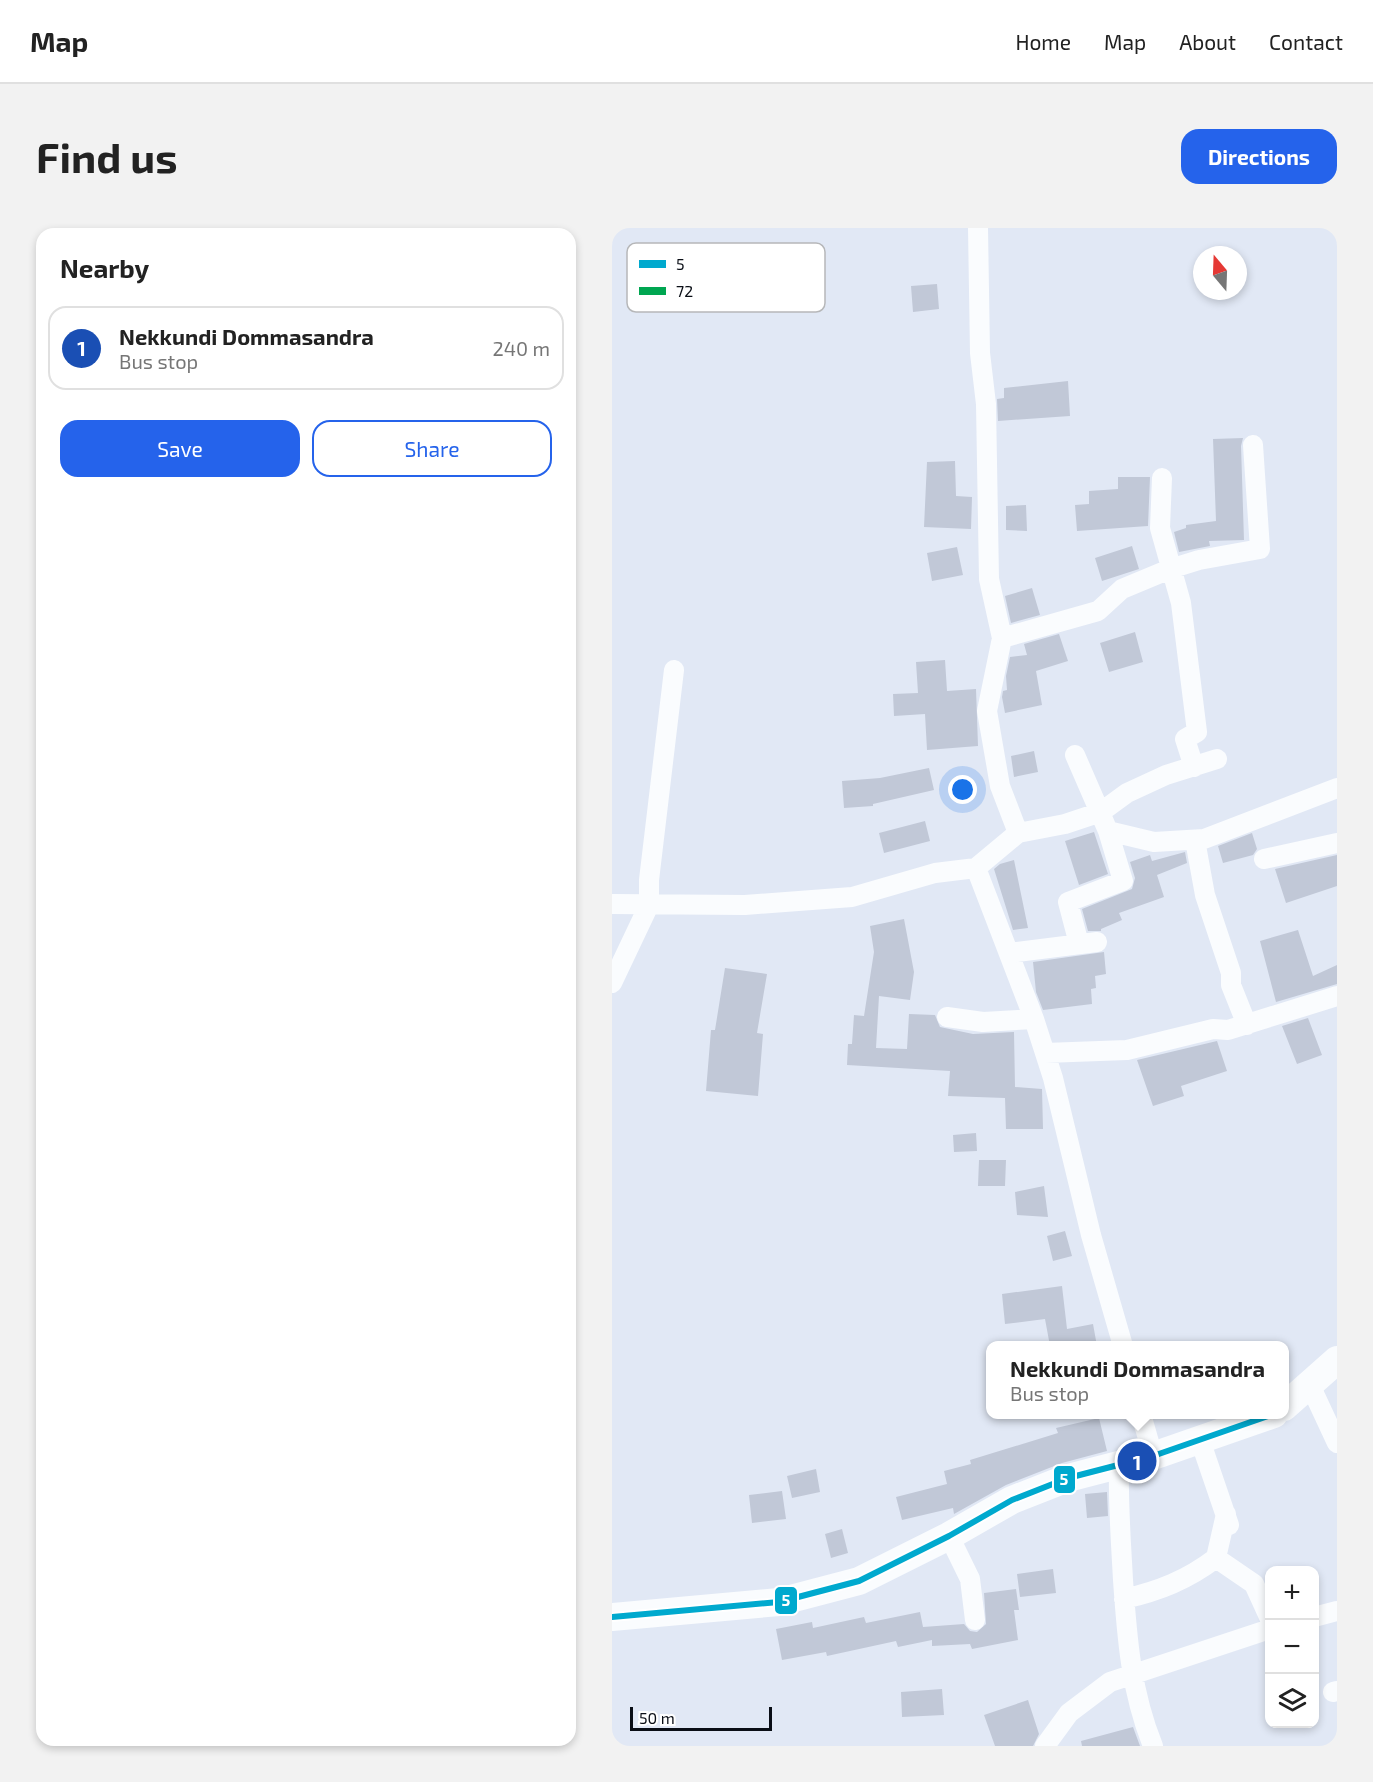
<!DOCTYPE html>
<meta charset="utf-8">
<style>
body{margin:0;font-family:"Exo 2",sans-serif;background:#f2f2f2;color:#222}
.controls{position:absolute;right:18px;bottom:18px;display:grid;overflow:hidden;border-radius:12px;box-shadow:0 3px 9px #0003}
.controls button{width:54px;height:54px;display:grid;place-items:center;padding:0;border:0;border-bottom:2px solid #e0e0e0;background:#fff;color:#222;font:30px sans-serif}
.compass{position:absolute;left:581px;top:18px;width:54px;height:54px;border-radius:50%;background:#fff;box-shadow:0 3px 9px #0003;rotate:341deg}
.scale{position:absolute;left:18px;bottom:15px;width:142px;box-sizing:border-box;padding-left:6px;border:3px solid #0a0e16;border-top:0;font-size:16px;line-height:21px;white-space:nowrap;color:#0a0e16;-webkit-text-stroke:4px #fff;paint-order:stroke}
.you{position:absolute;left:351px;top:562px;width:21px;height:21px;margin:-15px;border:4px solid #fff;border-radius:50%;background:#1a73e8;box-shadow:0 0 0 9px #1a73e833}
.badge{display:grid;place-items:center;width:39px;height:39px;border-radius:50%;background:#2563eb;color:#fff;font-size:20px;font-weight:700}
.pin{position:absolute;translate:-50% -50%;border:3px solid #fff;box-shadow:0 2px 6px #0006}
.popup{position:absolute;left:374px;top:1113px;width:303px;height:78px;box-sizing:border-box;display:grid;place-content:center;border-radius:12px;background:#fff;filter:drop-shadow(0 2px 4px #0005);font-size:20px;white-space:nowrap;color:#767676}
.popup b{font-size:22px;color:#222}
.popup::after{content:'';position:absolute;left:50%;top:100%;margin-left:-12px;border:12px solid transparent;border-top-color:#fff}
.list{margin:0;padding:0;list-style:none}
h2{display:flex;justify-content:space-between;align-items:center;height:78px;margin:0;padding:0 24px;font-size:26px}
h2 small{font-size:20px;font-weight:400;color:#767676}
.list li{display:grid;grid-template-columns:39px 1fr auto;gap:18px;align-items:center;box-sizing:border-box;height:84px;margin:0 12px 12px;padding:0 12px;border:2px solid #e0e0e0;border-radius:18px}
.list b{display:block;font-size:22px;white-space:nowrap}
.list p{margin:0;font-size:20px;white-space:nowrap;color:#767676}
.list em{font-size:20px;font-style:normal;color:#767676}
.actions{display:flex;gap:12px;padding:18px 24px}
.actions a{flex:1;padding:14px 0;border:2px solid #2563eb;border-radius:18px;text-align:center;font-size:21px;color:#2563eb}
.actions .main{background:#2563eb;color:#fff}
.icon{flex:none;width:33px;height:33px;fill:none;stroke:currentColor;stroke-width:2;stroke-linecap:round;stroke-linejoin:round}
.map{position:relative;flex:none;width:725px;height:1518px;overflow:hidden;border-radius:18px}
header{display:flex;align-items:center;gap:36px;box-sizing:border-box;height:84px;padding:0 30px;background:#fff;border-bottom:2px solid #e0e0e0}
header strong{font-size:28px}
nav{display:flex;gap:33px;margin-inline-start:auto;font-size:21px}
.intro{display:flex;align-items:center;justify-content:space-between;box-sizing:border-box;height:144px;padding:0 36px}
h1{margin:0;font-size:42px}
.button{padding:15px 27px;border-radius:18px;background:#2563eb;color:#fff;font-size:21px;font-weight:700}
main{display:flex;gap:36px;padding:0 36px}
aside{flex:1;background:#fff;border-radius:18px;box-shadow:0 3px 9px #0003}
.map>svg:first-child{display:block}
.building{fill:#c1c8d7}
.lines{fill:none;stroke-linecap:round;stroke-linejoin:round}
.minor{stroke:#fafcfe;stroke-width:20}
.secondary{stroke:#fafcfe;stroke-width:28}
.bus-1-casing{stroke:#fff;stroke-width:10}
.bus-1{stroke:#00a9ce;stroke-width:6}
.key{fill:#fff;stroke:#b6b7b9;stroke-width:1.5}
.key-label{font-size:16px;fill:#0a0e16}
.line-badge{stroke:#fff;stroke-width:2}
.badge-label{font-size:16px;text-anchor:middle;font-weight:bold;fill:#fff}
</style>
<header>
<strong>Map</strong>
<nav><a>Home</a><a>Map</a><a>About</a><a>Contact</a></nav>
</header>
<div class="intro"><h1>Find us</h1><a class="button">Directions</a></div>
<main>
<aside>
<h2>Nearby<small></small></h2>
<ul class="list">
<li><span class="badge" style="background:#1a4fb4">1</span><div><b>Nekkundi Dommasandra</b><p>Bus stop</p></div><em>240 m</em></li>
</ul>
<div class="actions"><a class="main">Save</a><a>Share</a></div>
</aside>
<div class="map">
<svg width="725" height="1518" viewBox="0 0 725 1518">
<rect width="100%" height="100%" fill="#e1e8f5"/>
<path class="building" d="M 325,56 L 327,81 L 301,84 L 299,58 Z
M 456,153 L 458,188 L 386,193 L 385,171 L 392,170 L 392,160 Z
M 631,210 L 629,218 L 632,312 L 597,313 L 598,318 L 567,324 L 562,304 L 574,300 L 574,297 L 604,293 L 601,211 Z
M 343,233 L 344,268 L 360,269 L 359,301 L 312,299 L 315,234 Z
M 506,249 L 538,249 L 536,298 L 465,303 L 463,277 L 477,276 L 477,263 L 506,261 Z
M 414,277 L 415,303 L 394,302 L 394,278 Z
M 520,318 L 527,341 L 490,353 L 483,330 Z
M 345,319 L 351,347 L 320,353 L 315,325 Z
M 420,360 L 428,387 L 399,395 L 393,368 Z
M 523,404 L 531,434 L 497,444 L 488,415 Z
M 447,406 L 456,433 L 424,443 L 430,477 L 393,485 L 390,469 L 391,463 L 395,462 L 394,448 L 398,429 L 415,427 L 412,416 Z
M 333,432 L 335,463 L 364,461 L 366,518 L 315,522 L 313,486 L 282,488 L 281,466 L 306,465 L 304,434 Z
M 422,523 L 426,544 L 402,549 L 399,528 Z
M 317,540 L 322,562 L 261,576 L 261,578 L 232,580 L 230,553 L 268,550 Z
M 313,593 L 318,613 L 272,625 L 267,605 Z
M 482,604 L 496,646 L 467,657 L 453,613 Z
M 640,605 L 645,621 L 641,627 L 611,635 L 606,618 Z
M 573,624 L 575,635 L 545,647 L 552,669 L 507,685 L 510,692 L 489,701 L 489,703 L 476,703 L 470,681 L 520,661 L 523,650 L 518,634 L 538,627 L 540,633 Z
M 725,627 L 725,658 L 674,675 L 663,641 Z
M 402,632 L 416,700 L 401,702 L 382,641 L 388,636 Z
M 292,691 L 302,744 L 298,772 L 267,768 L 264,820 L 295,821 L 297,786 L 323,787 L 328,799 L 361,806 L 402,804 L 403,859 L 430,861 L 431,901 L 394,901 L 393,870 L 336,868 L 338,843 L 235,837 L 236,816 L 240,816 L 242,787 L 252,788 L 262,724 L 258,698 Z
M 686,702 L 701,748 L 725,737 L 725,756 L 664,774 L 648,713 Z
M 492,724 L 494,746 L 483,748 L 484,760 L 479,761 L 480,776 L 431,782 L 424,764 L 421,734 Z
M 113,740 L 155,746 L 145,805 L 151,806 L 146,868 L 94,863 L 99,802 L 103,802 Z
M 696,790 L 710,827 L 685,836 L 670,798 Z
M 605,813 L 615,843 L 569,858 L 572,868 L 541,878 L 525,832 Z
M 364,905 L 365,923 L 342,924 L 341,907 Z
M 367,932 L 394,932 L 393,958 L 366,958 Z
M 432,958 L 436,989 L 405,987 L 403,964 Z
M 453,1003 L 460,1028 L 441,1033 L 435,1008 Z
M 450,1058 L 455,1101 L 481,1096 L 485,1118 L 438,1118 L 433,1091 L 393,1096 L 390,1066 Z
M 487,1190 L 495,1223 L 450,1235 L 394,1257 L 342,1286 L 341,1280 L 290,1292 L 284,1269 L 335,1256 L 332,1243 L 359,1236 L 358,1232 L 446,1205 L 444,1200 Z
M 204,1241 L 208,1264 L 180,1270 L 175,1248 Z
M 170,1263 L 174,1291 L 140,1295 L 137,1267 Z
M 495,1264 L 496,1288 L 475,1290 L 473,1266 Z
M 230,1301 L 236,1325 L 219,1330 L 213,1306 Z
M 441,1341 L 444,1365 L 408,1369 L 405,1346 Z
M 404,1361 L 407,1382 L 402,1382 L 406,1412 L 360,1421 L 358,1416 L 320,1418 L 320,1412 L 286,1419 L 284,1413 L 215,1428 L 214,1424 L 170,1432 L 164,1401 L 200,1394 L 201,1400 L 252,1389 L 254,1395 L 308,1384 L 311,1399 L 352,1396 L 358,1403 L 365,1404 L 374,1396 L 372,1365 Z
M 330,1461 L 332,1487 L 290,1489 L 289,1464 Z
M 416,1472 L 427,1506 L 421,1518 L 383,1518 L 372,1487 Z
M 521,1499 L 528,1518 L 470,1518 L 469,1513 Z"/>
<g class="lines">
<path class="minor" d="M 366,0 L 368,125 L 374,176 L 377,351 L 390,410 L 375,483 L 388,558 L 406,605
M 550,250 L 548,300 L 569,375 L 585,504 L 573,511 L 582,539
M 390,410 L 486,383 L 510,361 L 558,341 L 587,332 L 648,321 L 641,217
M 463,527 L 496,603 L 542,614 L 592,611 L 725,560
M 583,612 L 593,667 L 619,745 L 619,757 L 635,797
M 652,631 L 725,615
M 364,640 L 422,791 L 441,850 L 479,1007 L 511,1118
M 0,676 L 133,677 L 240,669 L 323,645 L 364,640 L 406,605 L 453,596 L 489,584 L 515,565 L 554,547 L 605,531
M 467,716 L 456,674 L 511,653 L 496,603
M 397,725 L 485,714
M 0,755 L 37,677 L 37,652 L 62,442
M 335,789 L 371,794 L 422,791
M 433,825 L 515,822 L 601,801 L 616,802 L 725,768
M 698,1157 L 725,1215
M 529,1186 L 541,1228
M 588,1212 L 617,1297
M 507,1238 C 506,1276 509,1314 511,1352 C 515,1410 519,1464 541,1518
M 337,1308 L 358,1351 L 363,1392
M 604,1330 L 642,1356 L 658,1391
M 512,1371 C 547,1363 575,1352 604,1330 L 614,1286
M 702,1389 L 725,1383
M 721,1464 L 725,1463
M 433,1518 L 457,1485 L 498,1454 L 658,1401"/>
<path class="secondary" d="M 672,1179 L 725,1132
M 0,1389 L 167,1374 L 247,1353 L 337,1308 L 400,1272 L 456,1250 L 541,1228 L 662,1186"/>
<defs>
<path id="bus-1" d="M 0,1389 L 167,1374 L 247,1353 L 337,1308 L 400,1272 L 456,1250 L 541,1228 L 662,1186"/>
</defs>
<use href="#bus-1" class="bus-1-casing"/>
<use href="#bus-1" class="bus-1"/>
</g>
<rect x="15" y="15" width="198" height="69" rx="9" class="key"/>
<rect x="27" y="32" width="27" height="8" fill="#00a9ce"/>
<rect x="27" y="59" width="27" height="8" fill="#00a651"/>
<g class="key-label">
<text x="64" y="42">5</text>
<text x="64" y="69">72</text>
</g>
<g class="line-badge">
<rect x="441" y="1237" width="23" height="29" rx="6" fill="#00a9ce"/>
<rect x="162" y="1358" width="24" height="29" rx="6" fill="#00a9ce"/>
</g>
<g class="badge-label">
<text x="452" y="1257">5</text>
<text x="174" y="1378">5</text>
</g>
</svg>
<div class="controls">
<button>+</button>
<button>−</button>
<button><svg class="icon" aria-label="layers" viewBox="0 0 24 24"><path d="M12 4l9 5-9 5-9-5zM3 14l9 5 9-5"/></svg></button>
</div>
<svg class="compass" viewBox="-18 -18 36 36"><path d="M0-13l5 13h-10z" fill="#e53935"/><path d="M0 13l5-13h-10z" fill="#767676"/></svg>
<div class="scale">50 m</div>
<div class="you"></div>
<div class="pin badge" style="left:525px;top:1233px;background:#1a4fb4">1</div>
<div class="popup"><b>Nekkundi Dommasandra</b>Bus stop</div>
</div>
</main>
